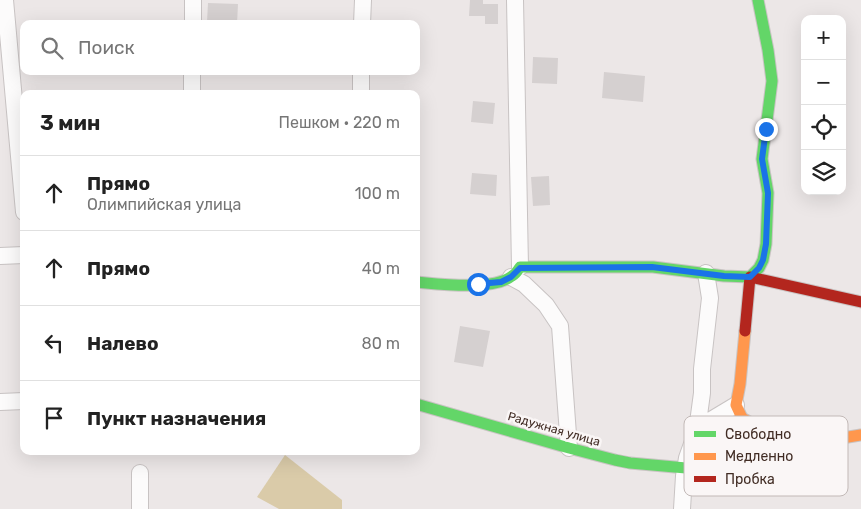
<!DOCTYPE html>
<html lang="ru">
<meta charset="utf-8">
<style>
body{margin:0;font-family:Rubik,sans-serif;background:#f6f6f6;color:#222}
.controls{position:absolute;right:15px;top:15px;display:grid;overflow:hidden;border-radius:10px;box-shadow:0 5px 20px #0002}
.controls button{width:45px;height:45px;display:grid;place-items:center;padding:0;border:0;border-bottom:1px solid #e0e0e0;background:#fff;color:#222;font:25px sans-serif}
.stop{position:absolute;width:15px;height:15px;margin:-11px;border:4px solid #1a73e8;border-radius:50%;background:#fff}
.stop.end{background:#1a73e8;border-color:#fff;box-shadow:0 1px 5px #0008}
.list{margin:0;padding:0;list-style:none}
h2{display:flex;justify-content:space-between;align-items:center;height:65px;margin:0;padding:0 20px;font-size:21px}
h2 small{font-size:16px;font-weight:400;color:#767676}
.list li{display:grid;grid-template-columns:32px 1fr auto;gap:15px;align-items:center;box-sizing:border-box;height:75px;padding:0 20px;border-top:1px solid #e0e0e0}
.list b{display:block;font-size:19px;white-space:nowrap}
.list p{margin:0;font-size:16px;white-space:nowrap;color:#767676}
.list em{font-size:16px;font-style:normal;color:#767676}
.icon{flex:none;width:28px;height:28px;fill:none;stroke:currentColor;stroke-width:2;stroke-linecap:round;stroke-linejoin:round}
.map{position:relative;flex:none;width:861px;height:509px;overflow:hidden}
.search{position:absolute;background:#fff;box-shadow:0 5px 20px #0002;left:20px;top:20px;width:400px;height:55px;display:flex;align-items:center;gap:12px;box-sizing:border-box;padding:0 18px;border-radius:10px;color:#767676;font-size:19px}
.panel{position:absolute;background:#fff;box-shadow:0 5px 20px #0002;left:20px;top:90px;width:400px;height:365px;border-radius:10px}
.map>svg:first-child{display:block}
.water{fill:#dacba9}
.building{fill:#d5d0d0}
.lines{fill:none;stroke-linecap:round;stroke-linejoin:round}
.street-casing{stroke:#c8c3c3;stroke-width:18}
.fast-casing{stroke:#c9c4c3;stroke-width:13}
.slow-casing{stroke:#c9c4c3;stroke-width:13}
.jam-casing{stroke:#c9c4c3;stroke-width:13}
.street{stroke:#fcfbfb;stroke-width:16}
.fast{stroke:#63d668;stroke-width:11}
.slow{stroke:#ff974d;stroke-width:11}
.jam{stroke:#b3261e;stroke-width:11}
.route{stroke:#1a73e8;stroke-width:6}
.labels{text-anchor:middle;stroke-width:5;stroke-linejoin:round;paint-order:stroke}
.street-label{font-size:12px;fill:#412c24;stroke:#faf6f6}
.key{fill:#faf6f6;stroke:#c2b9b7;stroke-width:1}
.key-label{font-size:14px;fill:#412c24}
</style>
<div class="map">
<svg width="861" height="509" viewBox="0 0 861 509">
<rect width="100%" height="100%" fill="#ece7e7"/>
<path class="water" d="M 285,455 L 342,500 L 342,509 L 279,509 L 257,497 Z"/>
<path class="building" d="M 470,0 L 483,0 L 483,4 L 498,4 L 498,24 L 485,24 L 485,16 L 469,16 Z
M 208,3 L 238,4 L 237,24 L 207,22 Z
M 533,57 L 558,58 L 557,84 L 532,83 Z
M 604,72 L 645,76 L 643,102 L 602,98 Z
M 473,101 L 495,103 L 493,124 L 471,122 Z
M 472,173 L 497,175 L 496,196 L 470,194 Z
M 549,176 L 550,205 L 533,206 L 531,177 Z
M 460,326 L 490,331 L 483,367 L 454,362 Z"/>
<g class="lines">
<defs>
<path id="street" d="M 5,0 L 24,212
M 515,0 L 520,267
M 193,24 L 193,0
M 362,24 L 363,0
M 192,94 L 192,71
M 361,94 L 361,71
M 0,256 L 24,255
M 511,277 L 524,284 L 546,305 L 560,326 L 569,448
M 0,402 L 24,401
M 698,424 L 711,420 L 736,405
M 140,473 L 140,509
M 682,509 L 684,476 L 687,458 L 697,430 L 702,393 L 702,369 L 710,298 L 706,273"/>
<path id="fast" d="M 416,282 C 439,284 493,291 512,276 C 516,274 518,270 520,267 L 653,267 L 724,276 L 750,277 L 759,268 L 763,260 L 766,244 L 768,193 L 762,159 L 772,81 L 768,50 L 758,0
M 416,404 L 569,448 L 615,460 L 630,463 L 686,468"/>
<path id="slow" d="M 745,331 L 740,384 L 736,405 L 742,418 L 760,428 L 785,436 L 818,442 L 861,435"/>
<path id="jam" d="M 745,331 L 750,277 L 861,302"/>
</defs>
<use href="#street" class="street-casing"/>
<use href="#fast" class="fast-casing"/>
<use href="#slow" class="slow-casing"/>
<use href="#jam" class="jam-casing"/>
<use href="#street" class="street"/>
<use href="#fast" class="fast"/>
<use href="#slow" class="slow"/>
<use href="#jam" class="jam"/>
</g>
<g class="lines">
<path class="route" d="M 478,284 L 501,282 L 511,277 L 520,268 L 652,267 L 724,276 L 750,277 L 759,268 L 763,260 L 766,244 L 768,193 L 762,159 L 766,129"/>
</g>
<g class="labels">
<g class="street-label">
<text transform="translate(554 429) rotate(16)" y="4">Радужная улица</text>
</g>
</g>
<rect x="684" y="416" width="164" height="80" rx="8" class="key"/>
<rect x="694" y="431" width="22" height="6" fill="#63d668"/>
<rect x="694" y="453" width="22" height="7" fill="#ff974d"/>
<rect x="694" y="476" width="22" height="6" fill="#b3261e"/>
<g class="key-label">
<text x="725" y="439">Свободно</text>
<text x="725" y="461">Медленно</text>
<text x="725" y="484">Пробка</text>
</g>
</svg>
<div class="controls">
<button>+</button>
<button>−</button>
<button><svg class="icon" aria-label="locate" viewBox="0 0 24 24"><circle cx="12" cy="12" r="6"/><path d="M12 2v4M12 18v4M2 12h4M18 12h4"/></svg></button>
<button><svg class="icon" aria-label="layers" viewBox="0 0 24 24"><path d="M12 4l9 5-9 5-9-5zM3 14l9 5 9-5"/></svg></button>
</div>
<div class="stop" style="left:478px;top:284px"></div>
<div class="stop end" style="left:766px;top:129px"></div>
<div class="search"><svg class="icon" aria-label="search" viewBox="0 0 24 24"><circle cx="10" cy="10" r="6"/><path d="M15 15l6 6"/></svg>Поиск</div>
<section class="panel">
<h2>3 мин<small>Пешком · 220 m</small></h2>
<ul class="list">
<li><svg class="icon" aria-label="ahead" viewBox="0 0 24 24"><path d="M12 20V5M6 11l6-6 6 6"/></svg><div><b>Прямо</b><p>Олимпийская улица</p></div><em>100 m</em></li>
<li><svg class="icon" aria-label="ahead" viewBox="0 0 24 24"><path d="M12 20V5M6 11l6-6 6 6"/></svg><div><b>Прямо</b></div><em>40 m</em></li>
<li><svg class="icon" aria-label="left" viewBox="0 0 24 24"><path d="M17 20v-9H6M10 6l-5 5 5 5"/></svg><div><b>Налево</b></div><em>80 m</em></li>
<li><svg class="icon" aria-label="arrive" viewBox="0 0 24 24"><path d="M6 21V4h12l-3 4 3 4H6"/></svg><div><b>Пункт назначения</b></div></li>
</ul>
</section>
</div>
